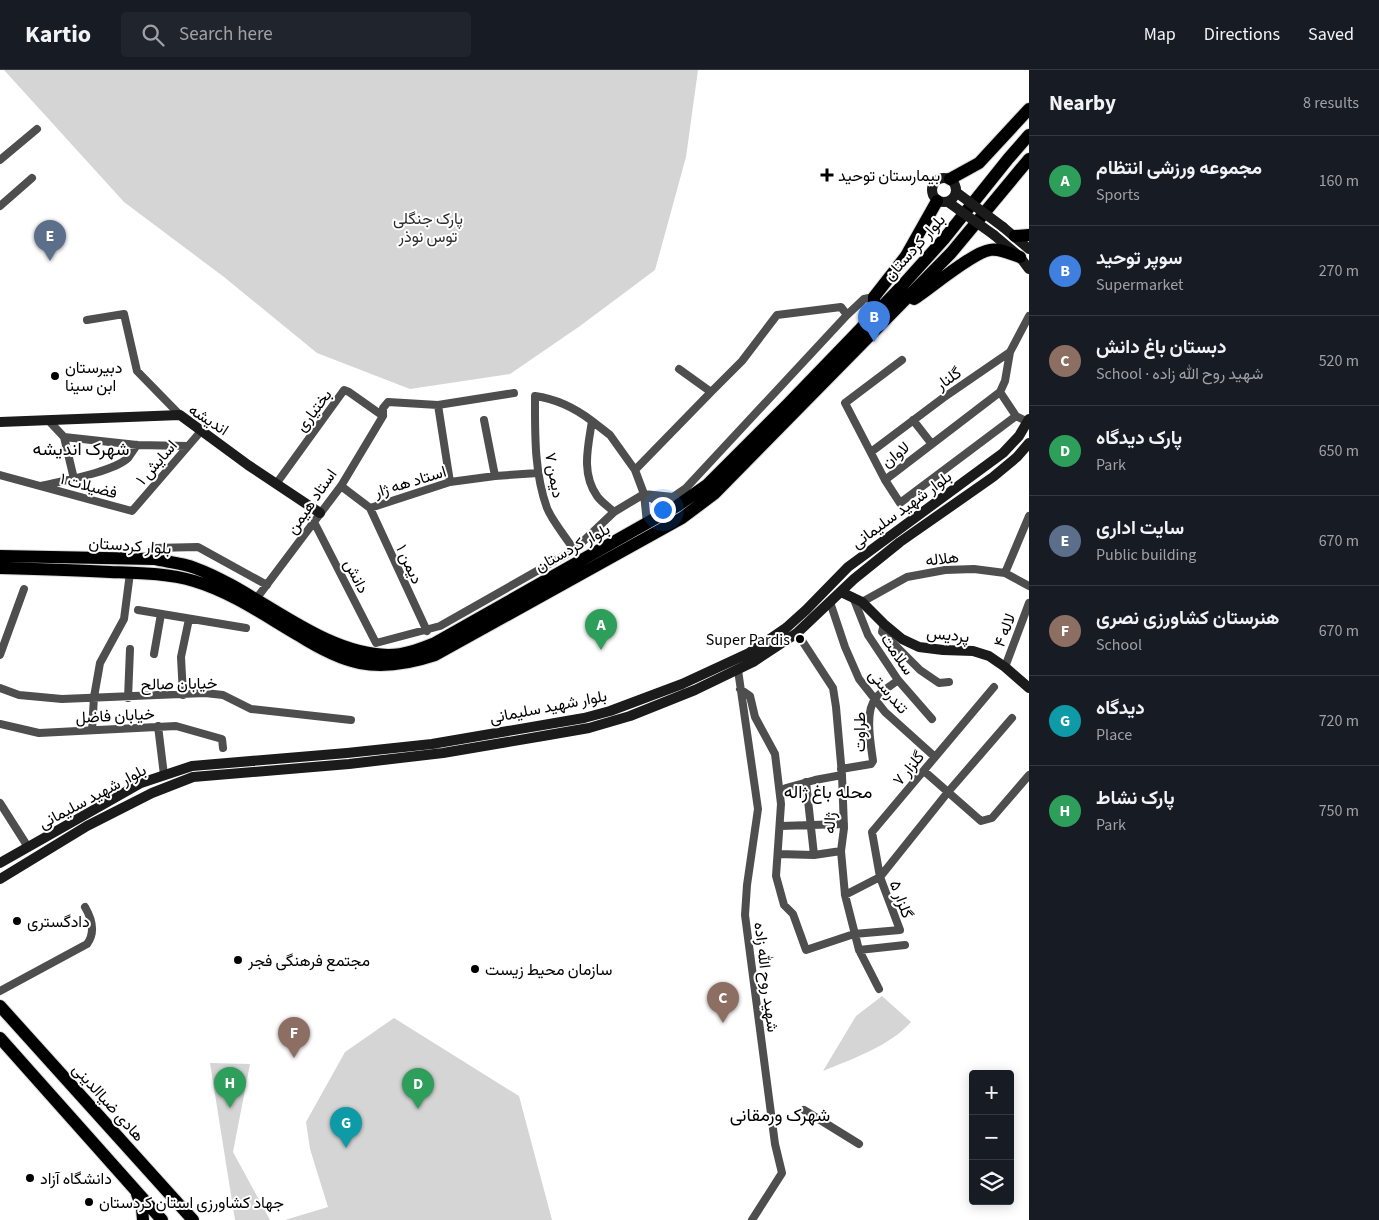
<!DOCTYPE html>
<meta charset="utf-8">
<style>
body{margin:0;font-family:"Source Sans 3",Vazirmatn,sans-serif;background:#20242c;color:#f1f3f6}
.controls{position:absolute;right:15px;bottom:15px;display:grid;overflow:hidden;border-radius:5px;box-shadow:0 2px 12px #0003}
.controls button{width:45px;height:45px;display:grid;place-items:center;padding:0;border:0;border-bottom:1px solid #363941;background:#171b24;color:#f1f3f6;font:25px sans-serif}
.you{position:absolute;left:662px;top:439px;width:18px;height:18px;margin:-12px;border:4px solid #fff;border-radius:50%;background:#1a73e8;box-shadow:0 0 0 8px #1a73e833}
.badge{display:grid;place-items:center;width:32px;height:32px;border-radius:50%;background:#858687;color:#fff;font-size:16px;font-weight:700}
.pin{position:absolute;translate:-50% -41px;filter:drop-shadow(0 1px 2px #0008)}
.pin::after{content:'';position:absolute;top:26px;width:18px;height:15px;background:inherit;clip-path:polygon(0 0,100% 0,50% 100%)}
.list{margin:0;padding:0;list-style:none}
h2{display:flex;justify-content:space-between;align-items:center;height:65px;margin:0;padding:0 20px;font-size:21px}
h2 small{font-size:16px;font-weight:400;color:#9ea1a6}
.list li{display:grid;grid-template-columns:32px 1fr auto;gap:15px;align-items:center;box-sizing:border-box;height:90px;padding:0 20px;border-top:1px solid #363941}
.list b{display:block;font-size:19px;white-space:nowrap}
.list p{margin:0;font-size:16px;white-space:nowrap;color:#9ea1a6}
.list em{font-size:16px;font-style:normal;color:#9ea1a6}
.icon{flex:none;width:28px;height:28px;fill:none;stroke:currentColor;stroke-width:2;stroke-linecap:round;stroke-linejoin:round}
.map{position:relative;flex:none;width:1029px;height:1150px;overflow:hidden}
header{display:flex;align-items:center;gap:30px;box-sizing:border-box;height:70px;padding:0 25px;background:#171b24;border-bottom:1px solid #363941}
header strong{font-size:24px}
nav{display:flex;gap:28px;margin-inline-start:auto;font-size:18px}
.search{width:350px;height:45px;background:#20242c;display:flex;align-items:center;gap:12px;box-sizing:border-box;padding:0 18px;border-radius:5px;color:#9ea1a6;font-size:19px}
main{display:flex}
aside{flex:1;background:#171b24}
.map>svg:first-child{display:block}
.green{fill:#d5d5d5}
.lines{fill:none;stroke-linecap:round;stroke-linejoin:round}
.primary-casing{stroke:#dbdbdb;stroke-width:14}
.street{stroke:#4e4e4e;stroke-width:8}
.secondary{stroke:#1b1b1b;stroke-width:10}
.primary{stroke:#000;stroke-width:12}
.secondary-bridge{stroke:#1b1b1b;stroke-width:10}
.poi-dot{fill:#000;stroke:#fff;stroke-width:2}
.labels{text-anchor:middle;stroke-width:4;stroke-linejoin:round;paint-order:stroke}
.poi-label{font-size:16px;fill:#000;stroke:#fff;text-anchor:start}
.park-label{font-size:16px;fill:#2c2c2c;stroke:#fff}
.street-label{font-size:16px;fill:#000;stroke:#fff}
.neighbourhood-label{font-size:18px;fill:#000;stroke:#fff}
</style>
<header>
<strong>Kartio</strong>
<div class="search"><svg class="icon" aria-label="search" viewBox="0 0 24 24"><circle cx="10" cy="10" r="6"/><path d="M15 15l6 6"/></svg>Search here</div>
<nav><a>Map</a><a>Directions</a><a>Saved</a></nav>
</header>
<main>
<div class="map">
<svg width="1029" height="1150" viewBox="0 0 1029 1150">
<rect width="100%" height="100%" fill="#fff"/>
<path class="green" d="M 4,0 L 698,0 L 686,87 L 655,200 L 580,256 L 510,304 L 410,319 L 317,283 L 224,207 L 124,132 Z
M 882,926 L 911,952 C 890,976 852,989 823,1001 L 856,946 Z
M 394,948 L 519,1026 L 552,1150 L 285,1150 L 328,1137 L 310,1079 L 306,1052 L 345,982 Z
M 210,993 L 250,994 L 233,1082 L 270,1150 L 235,1150 Z"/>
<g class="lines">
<defs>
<path id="primary" d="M 950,109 L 979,93 L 1029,39
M 1015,166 L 1029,165
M 914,229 C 931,218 973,182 990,180 C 999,178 1011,184 1020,187
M 874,245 L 874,227 L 906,186 L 937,131
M 0,486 L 154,489 C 168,492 182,493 195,498 C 258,521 320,584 388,585 C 405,585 420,579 435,573 L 677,436 L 707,415 L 788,334 L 900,218 L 944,169 L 1008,89 L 1029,65
M 0,498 C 37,499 74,500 110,502 C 138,503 167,503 194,511 C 231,522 264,545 298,565 C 317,577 338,589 360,593 C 386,598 411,593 435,585 L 664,458 L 682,448 L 714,424 L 951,183 L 1029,89
M 0,936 L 193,1150
M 0,968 L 162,1150
M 137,1124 L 142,1138 L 143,1150"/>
</defs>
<use href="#primary" class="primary-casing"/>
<path class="street" d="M 0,90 L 37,59
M 0,136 L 32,108
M 87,250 L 124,244 L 137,301 L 180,345
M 1010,282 L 1005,311 L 1000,322 L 1016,346
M 679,299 L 711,322 L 742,291 L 777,245 L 841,237 L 847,245
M 1000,322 L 885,410 L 900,433 L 1016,346 L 1028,352
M 438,335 L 450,412
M 48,350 L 64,367 L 137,375 L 188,376
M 484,350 L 495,406
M 913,350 L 931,373
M 592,351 L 610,365 L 635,400 L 644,424 L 647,453
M 64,367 L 74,409
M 871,382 L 943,328 L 1010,282 L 1029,246
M 635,400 L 711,322
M 0,405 L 132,441 L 202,360
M 885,410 L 845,333 L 902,290
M 276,414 L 344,320 L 349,322 L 383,346
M 41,416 C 62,411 113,402 128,388 C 131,384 134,379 137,375
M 341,416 L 370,438 L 450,412 L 495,406 L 538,403
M 648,426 L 671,440
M 370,438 L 427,561
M 614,442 L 644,424 L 673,427 L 686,418 L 847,245 L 864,229 L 874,227
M 314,452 L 376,573 L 440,556 L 574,480 L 614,442 C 609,437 601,432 597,426 C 581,403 588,377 592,351 C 575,338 557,329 535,326 C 535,363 534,402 547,438 C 552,451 566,467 574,480
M 154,478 L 198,477 L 267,515
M 1005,503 L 1029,446
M 853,527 L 868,565 L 898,610 L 932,649
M 256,529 L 341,416 L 383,346 L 383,338 L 388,332 L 438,335 L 514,323
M 830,532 L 845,577 L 859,609 L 885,642 L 935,687
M 862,532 L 907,507 L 945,500 L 974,499 L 1005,503 L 1029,516
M 138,540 L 246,558
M 884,554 L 882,562 L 920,600 L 939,613 L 949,612
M 797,563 L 833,618 L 836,637 L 842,705 L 844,758 L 841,781 L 845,825 L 859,880 L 879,919
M 154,584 L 161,544
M 0,585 L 24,519
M 1005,597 L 1029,533
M 738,600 L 758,739 L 747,815 L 745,845 L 775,1074 L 782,1103 L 752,1150
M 0,618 L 19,625 L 62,629 L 205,623 L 223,625 L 251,639 L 351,650
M 740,619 L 750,626 L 755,647 L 775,684 L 781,734 L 776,806 L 784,835 L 793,844 L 806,880 L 854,864 L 900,860 L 880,807 L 872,762 L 994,617
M 183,625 L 181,587 L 189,549
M 128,628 L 130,579
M 0,654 L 39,663 L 176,656 L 222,669 L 223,678
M 158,656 L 164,705
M 92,660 L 94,627 L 100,593 L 124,549 L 130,503
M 841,699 L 871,694 L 873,691 C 871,675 864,641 876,628 C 881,621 891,616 898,610
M 924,701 L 981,751 L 992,748 L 1029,705
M 806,712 L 814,785
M 786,718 L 815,710 L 842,705
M 0,733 L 28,777
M 780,756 L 844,754
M 778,784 L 814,785 L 841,781
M 845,825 L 880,807 L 948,722 L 1012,648
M 859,880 L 905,875
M 0,921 L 87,874 C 96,862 92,849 85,837
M 804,1040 L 859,1074"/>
<path class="secondary" d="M932 120a12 12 0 1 1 24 0a12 12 0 1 1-24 0Z
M 1003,157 L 1029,179
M 994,165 L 1020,187 L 1029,199
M 0,352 L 180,345 L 248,395 L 320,443
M 841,522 L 862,532 L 884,554 L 902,569 L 919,577 L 943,580 L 973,581 L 989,586 L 1005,597 L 1029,618
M 0,793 L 141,713 L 192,696 L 347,683 L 432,674 L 584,648 L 610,641 L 682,614 L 749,583 L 786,558 L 806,540 L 848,497 L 1003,383 L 1019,366 L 1029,349
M 0,809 L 87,756 L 152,723 L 193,707 L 349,694 L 443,683 L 543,666 L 589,658 L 630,646 L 695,620 L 753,592 L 797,563 L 854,509 L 900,472 L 993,407 L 1017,387 L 1029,373"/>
<use href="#primary" class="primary"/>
<path class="secondary-bridge" d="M 956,122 L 1003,157
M 948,132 L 994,165"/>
</g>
<g class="poi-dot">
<path d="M824.5 97.5h5v5h5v5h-5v5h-5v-5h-5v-5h5z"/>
<circle cx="55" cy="306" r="5"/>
<circle cx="800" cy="569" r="5"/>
<circle cx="17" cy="851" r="5"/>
<circle cx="238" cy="890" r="5"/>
<circle cx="475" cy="899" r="5"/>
<circle cx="30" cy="1108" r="5"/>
<circle cx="89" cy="1132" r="5"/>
</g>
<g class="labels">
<g class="poi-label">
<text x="838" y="111">بیمارستان توحید</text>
<text x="65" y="303">دبیرستان<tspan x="65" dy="18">ابن سینا</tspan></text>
<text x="790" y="575" text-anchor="end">Super Pardis</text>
<text x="27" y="857">دادگستری</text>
<text x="248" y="896">مجتمع فرهنگی فجر</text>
<text x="485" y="905">سازمان محیط زیست</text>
<text x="40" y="1114">دانشگاه آزاد</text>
<text x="99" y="1138">جهاد کشاورزی استان کردستان</text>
</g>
<g class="park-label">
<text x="428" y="154">پارک جنگلی<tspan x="428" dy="18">توس نوذر</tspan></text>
</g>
<g class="street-label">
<text transform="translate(914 177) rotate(-48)" y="6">بلوار کردستان</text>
<text transform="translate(948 308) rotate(-35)" y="6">گلنار</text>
<text transform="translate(313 340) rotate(-53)" y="6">بختیاری</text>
<text transform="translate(209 349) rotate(33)" y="6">اندیشه</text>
<text transform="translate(895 384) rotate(-39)" y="6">لاوان</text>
<text transform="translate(156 392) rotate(-49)" y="6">اسایش ۱</text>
<text transform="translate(555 405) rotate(80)" y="6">دیمن ۷</text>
<text transform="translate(410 411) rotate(-17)" y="6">استاد هه ژار</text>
<text transform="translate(89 415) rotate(15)" y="6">فضیلات ۱</text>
<text transform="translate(311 431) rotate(-55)" y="6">استاد هیمن</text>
<text transform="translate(901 439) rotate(-36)" y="6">بلوار شهید سلیمانی</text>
<text transform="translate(130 475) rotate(4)" y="6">بلوار کردستان</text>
<text transform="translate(572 477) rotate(-29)" y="6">بلوار کردستان</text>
<text transform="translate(942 488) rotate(-6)" y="6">هلاله</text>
<text transform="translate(410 494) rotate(65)" y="6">دیمن ۱</text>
<text transform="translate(357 506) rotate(63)" y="6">دانش</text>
<text transform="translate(1004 560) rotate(-69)" y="6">لاله ۴</text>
<text transform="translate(948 564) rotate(6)" y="6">پردیس</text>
<text transform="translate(898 584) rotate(56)" y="6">سلامت</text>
<text transform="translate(179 613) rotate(-1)" y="6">خیابان صالح</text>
<text transform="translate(889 621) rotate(50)" y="6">تندرستی</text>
<text transform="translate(548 636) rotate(-11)" y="6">بلوار شهید سلیمانی</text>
<text transform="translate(115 645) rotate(-3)" y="6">خیابان فاضل</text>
<text transform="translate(859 662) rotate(-90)" y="6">طراوت</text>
<text transform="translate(908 698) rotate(-50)" y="6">گلزار ۷</text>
<text transform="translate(92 726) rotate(-28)" y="6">بلوار شهید سلیمانی</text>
<text transform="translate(829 753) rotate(-88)" y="6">ژاله</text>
<text transform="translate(902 829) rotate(69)" y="6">گلزار ۵</text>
<text transform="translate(767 907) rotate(83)" y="6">شهید روح الله زاده</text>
<text transform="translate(109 1032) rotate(48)" y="6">هادی ضیاالدینی</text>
</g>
<g class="neighbourhood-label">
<text x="81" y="385">شهرک اندیشه</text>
<text x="828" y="728">محله باغ ژاله</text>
<text x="780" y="1051">شهرک ورمقانی</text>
</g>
</g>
</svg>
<div class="controls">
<button>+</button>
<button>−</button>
<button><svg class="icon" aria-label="layers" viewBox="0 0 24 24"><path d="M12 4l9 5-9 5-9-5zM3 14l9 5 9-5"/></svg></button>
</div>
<div class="you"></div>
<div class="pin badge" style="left:601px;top:580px;background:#2e9e5b">A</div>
<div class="pin badge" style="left:874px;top:272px;background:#3f7fe0">B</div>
<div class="pin badge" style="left:723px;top:953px;background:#8d6e63">C</div>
<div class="pin badge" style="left:418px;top:1039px;background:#2e9e5b">D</div>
<div class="pin badge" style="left:50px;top:191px;background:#5c6f8a">E</div>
<div class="pin badge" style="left:294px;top:988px;background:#8d6e63">F</div>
<div class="pin badge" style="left:346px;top:1078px;background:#0f9aa8">G</div>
<div class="pin badge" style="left:230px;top:1038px;background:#2e9e5b">H</div>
</div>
<aside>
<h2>Nearby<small>8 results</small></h2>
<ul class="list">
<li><span class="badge" style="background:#2e9e5b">A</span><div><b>مجموعه ورزشی انتظام</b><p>Sports</p></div><em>160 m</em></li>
<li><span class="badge" style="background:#3f7fe0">B</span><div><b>سوپر توحید</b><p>Supermarket</p></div><em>270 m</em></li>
<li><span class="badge" style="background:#8d6e63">C</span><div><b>دبستان باغ دانش</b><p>School · شهید روح الله زاده</p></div><em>520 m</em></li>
<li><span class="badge" style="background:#2e9e5b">D</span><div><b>پارک دیدگاه</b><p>Park</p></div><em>650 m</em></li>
<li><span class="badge" style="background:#5c6f8a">E</span><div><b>سایت اداری</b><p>Public building</p></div><em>670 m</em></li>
<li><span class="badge" style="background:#8d6e63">F</span><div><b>هنرستان کشاورزی نصری</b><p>School</p></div><em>670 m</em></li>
<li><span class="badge" style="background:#0f9aa8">G</span><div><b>دیدگاه</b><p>Place</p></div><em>720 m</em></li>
<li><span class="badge" style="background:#2e9e5b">H</span><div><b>پارک نشاط</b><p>Park</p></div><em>750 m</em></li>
</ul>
</aside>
</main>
